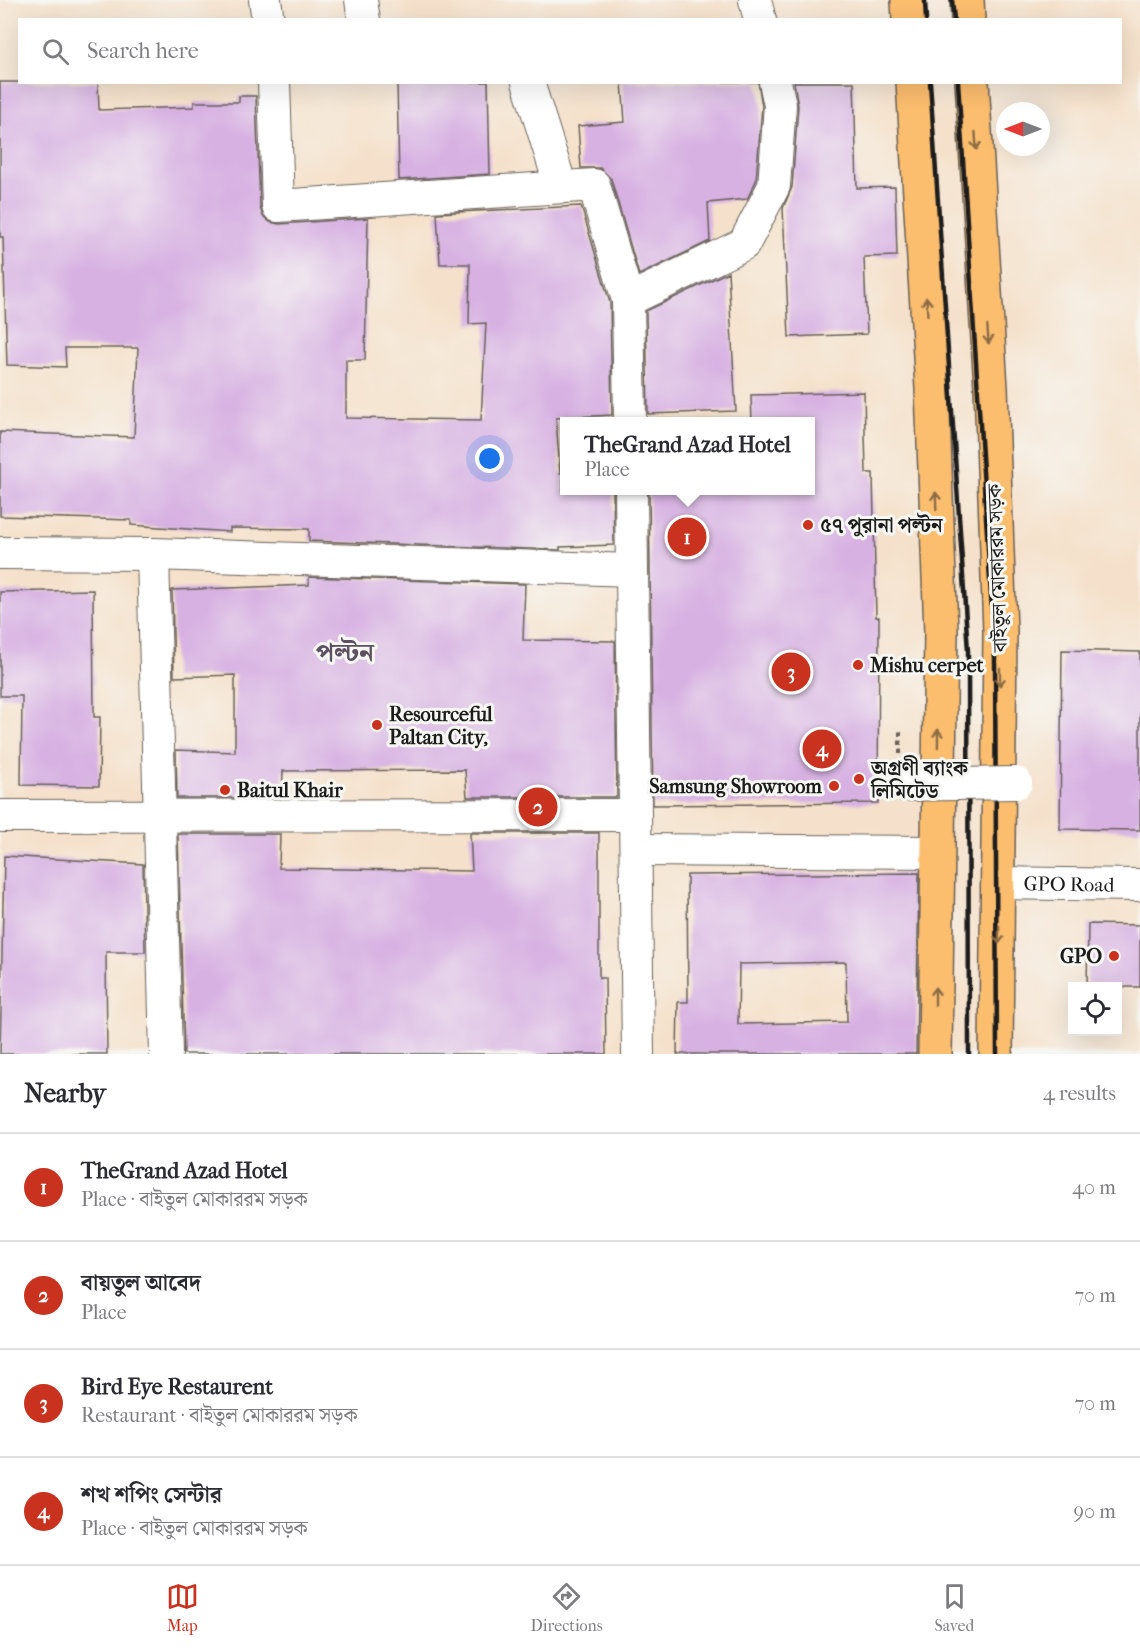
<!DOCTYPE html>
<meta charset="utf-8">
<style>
body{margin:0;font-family:"IM FELL French Canon","Noto Serif Bengali",serif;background:#f7f7f7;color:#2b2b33}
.controls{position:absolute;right:18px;bottom:18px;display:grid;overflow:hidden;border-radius:0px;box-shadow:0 6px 24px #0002}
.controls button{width:54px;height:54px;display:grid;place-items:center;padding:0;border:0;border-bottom:2px solid #e1e1e2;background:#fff;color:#2b2b33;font:30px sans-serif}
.compass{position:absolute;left:996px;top:102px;width:54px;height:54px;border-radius:50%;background:#fff;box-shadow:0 6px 24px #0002;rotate:270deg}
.you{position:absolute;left:490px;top:459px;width:21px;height:21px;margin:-15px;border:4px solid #fff;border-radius:50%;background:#1a73e8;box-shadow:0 0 0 9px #1a73e833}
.badge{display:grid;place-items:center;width:39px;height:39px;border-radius:50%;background:#c8321e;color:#fff;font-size:20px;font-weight:700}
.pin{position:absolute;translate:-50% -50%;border:3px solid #fff;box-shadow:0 2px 6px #0006}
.popup{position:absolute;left:560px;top:417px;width:255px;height:78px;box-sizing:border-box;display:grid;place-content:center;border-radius:0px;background:#fff;filter:drop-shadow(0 2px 4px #0005);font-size:20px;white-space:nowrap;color:#7c7c81}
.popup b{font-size:22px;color:#2b2b33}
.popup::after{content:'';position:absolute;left:50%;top:100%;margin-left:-12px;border:12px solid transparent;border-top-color:#fff}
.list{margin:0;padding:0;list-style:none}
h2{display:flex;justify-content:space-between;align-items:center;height:78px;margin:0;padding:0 24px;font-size:26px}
h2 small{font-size:20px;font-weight:400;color:#7c7c81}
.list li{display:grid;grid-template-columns:39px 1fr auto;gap:18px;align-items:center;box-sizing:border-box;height:108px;padding:0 24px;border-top:2px solid #e1e1e2}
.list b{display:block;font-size:22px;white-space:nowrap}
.list p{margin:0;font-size:20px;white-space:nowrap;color:#7c7c81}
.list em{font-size:20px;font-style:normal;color:#7c7c81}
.icon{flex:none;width:33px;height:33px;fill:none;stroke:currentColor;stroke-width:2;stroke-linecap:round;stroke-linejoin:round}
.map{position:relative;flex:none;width:1140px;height:1054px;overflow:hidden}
.search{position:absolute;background:#fff;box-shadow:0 6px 24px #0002;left:18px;right:18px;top:18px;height:66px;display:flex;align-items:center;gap:15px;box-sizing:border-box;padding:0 21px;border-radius:0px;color:#7c7c81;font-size:22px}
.sheet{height:510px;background:#fff}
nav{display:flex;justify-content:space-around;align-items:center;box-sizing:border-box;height:84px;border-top:2px solid #e1e1e2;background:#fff;font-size:16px;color:#7c7c81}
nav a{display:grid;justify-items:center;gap:3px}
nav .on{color:#c8321e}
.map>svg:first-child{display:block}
.building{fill:#d7b1e2;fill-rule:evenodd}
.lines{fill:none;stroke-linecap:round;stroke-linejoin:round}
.street-casing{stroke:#686159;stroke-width:34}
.primary-casing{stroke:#686159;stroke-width:36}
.path{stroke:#686159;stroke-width:4;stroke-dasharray:4.5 4.5;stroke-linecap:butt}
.street{stroke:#fff;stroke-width:32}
.primary{stroke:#fbbd6e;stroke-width:33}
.rail{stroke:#1c1c1c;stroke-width:4.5}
.street-bridge-casing{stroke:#686159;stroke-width:34;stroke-linecap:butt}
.street-bridge{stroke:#fff;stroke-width:32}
.oneway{stroke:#8c6c45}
.poi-dot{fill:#c8321e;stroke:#f6f6f2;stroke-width:2}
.labels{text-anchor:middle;stroke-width:6;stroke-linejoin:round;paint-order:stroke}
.poi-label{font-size:20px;font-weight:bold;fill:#1c1c1c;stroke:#f6f6f2;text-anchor:start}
.street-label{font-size:20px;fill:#1c1c1c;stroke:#f6f6f2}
.district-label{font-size:26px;font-weight:bold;fill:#5d5061;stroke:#f6f6f2}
</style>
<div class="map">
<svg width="1140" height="1054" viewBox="0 0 1140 1054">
<rect width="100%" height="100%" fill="#f6f6f2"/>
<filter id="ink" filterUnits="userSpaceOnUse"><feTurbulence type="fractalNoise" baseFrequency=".0167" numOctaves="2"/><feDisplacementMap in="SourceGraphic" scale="12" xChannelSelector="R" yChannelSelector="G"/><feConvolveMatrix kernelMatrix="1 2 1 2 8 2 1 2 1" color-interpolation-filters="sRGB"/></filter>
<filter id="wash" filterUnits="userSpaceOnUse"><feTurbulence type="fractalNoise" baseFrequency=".008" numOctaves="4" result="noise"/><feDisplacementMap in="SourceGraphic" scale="24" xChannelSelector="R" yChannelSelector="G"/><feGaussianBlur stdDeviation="1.35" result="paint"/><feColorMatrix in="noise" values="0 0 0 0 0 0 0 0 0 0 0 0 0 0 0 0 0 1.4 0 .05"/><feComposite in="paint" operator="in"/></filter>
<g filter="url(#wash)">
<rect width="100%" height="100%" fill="#f5e1cb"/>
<g id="blocks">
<path class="building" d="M 0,82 L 98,82 L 99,110 L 194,107 L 194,102 L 239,102 L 239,96 L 256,96 L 260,207 L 263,216 L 270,222 L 279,224 L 368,218 L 365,360 L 346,360 L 346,418 L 481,420 L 486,323 L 469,324 L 470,264 L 440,264 L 437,213 L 581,206 L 610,303 L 612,415 L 556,418 L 560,473 L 563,473 L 563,490 L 613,490 L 614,545 L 560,547 L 560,550 L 309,541 L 309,529 L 230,528 L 230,532 L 131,525 L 131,520 L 0,516 L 0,432 L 134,437 L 138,348 L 65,348 L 66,367 L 7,365 L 3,237 L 0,237 Z
M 397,82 L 488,82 L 490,174 L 399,180 Z
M 622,82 L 758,82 L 762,106 L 756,181 L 747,199 L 708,203 L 710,241 L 639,275 L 611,179 L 600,168 L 581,168 L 578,126 L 625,122 Z
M 794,82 L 854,82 L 857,188 L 895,187 L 897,256 L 864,257 L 867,334 L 789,337 L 783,208 L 792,187 L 798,106 Z
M 728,272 L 736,411 L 648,414 L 646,311 Z
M 864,392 L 866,473 L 873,473 L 876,617 L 879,617 L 878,803 L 653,805 L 649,490 L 810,490 L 810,422 L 752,422 L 751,395 Z
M 309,577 L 525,584 L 523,640 L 615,641 L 617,797 L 467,797 L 465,770 L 283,771 L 282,798 L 177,798 L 176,750 L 235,752 L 235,675 L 174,677 L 172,590 L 309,585 Z
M 93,590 L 94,717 L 100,717 L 99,786 L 21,785 L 22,696 L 0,696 L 0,592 Z
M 1062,650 L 1140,652 L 1140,830 L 1060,829 Z
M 470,833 L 599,833 L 599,978 L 605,978 L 606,1054 L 184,1054 L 178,834 L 280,834 L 279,868 L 472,871 Z
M 4,856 L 143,864 L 145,952 L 106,952 L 107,1054 L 0,1054 Z
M 919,873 L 916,1054 L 677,1054 L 678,1002 L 688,1002 L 687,875 ZM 846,962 L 847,1022 L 738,1024 L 739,964 Z
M 1088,924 L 1140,925 L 1140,987 L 1087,987 Z"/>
</g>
</g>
<g filter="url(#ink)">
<use href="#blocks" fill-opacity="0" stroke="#686159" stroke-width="1.5"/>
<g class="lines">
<defs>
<g id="street">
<path d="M 265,0 L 268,20"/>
<path d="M 361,0 L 364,20"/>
<path d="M 755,0 L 760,20"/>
<path d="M 274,82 L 278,206 L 594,185 L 628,300 L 630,422"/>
<path d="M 528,82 L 561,187"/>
<path d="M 628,300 L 744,244 L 774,186 L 780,105 L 775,82"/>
<path d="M 631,490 L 638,1054"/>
<path d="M 0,553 L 153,554 L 632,570"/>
<path d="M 153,554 L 166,1054"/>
<path d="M 0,816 L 635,815"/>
<path d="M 636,850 L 936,852"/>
<path id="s1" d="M 999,883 L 1140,885"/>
</g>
<path id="primary" d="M 908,0 L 909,20
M 967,0 L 968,20
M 913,82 L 932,388 L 941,632 L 935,1054
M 972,82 L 991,388 L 1000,631 L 996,1054"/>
</defs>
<use href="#street" class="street-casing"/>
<use href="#primary" class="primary-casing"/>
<path class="path" d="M 900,754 L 900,731"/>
<use href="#street" class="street"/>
<use href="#primary" class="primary"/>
<path class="rail" d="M 925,0 L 926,20
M 952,0 L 954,20
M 930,82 L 968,651 L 969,1054
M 958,82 L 995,658 L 997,1054"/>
<defs>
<path id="street-bridge" d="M 899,785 L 1016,783"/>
</defs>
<use href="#street-bridge" class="street-bridge-casing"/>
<use href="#street-bridge" class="street-bridge"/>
</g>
<defs><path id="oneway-shaft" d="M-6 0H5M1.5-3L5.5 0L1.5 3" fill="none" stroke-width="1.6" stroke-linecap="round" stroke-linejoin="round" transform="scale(1.5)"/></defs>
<g class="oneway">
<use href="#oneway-shaft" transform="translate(976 141) rotate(86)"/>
<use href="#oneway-shaft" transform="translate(927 306) rotate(-93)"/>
<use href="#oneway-shaft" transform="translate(988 335) rotate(86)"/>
<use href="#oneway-shaft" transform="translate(936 501) rotate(-92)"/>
<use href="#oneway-shaft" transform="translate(1000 677) rotate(90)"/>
<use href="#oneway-shaft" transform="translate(938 738) rotate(-89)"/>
<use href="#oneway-shaft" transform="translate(999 935) rotate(91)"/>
<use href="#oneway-shaft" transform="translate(935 996) rotate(-90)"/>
</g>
</g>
<g class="poi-dot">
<circle cx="808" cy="525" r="6"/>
<circle cx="858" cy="665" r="6"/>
<circle cx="377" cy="725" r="6"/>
<circle cx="859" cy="779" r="6"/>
<circle cx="834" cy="786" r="6"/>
<circle cx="225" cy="790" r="6"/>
<circle cx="1114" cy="956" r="6"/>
</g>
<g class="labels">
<g class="poi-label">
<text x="820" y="532">৫৭ পুরানা পল্টন</text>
<text x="870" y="672">Mishu cerpet</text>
<text x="389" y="721">Resourceful<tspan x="389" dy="23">Paltan City,</tspan></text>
<text x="871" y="775">অগ্রণী ব্যাংক<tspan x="871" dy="23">লিমিটেড</tspan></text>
<text x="822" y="793" text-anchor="end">Samsung Showroom</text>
<text x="237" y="797">Baitul Khair</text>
<text x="1102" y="963" text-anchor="end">GPO</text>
</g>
<g class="street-label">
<text transform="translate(997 568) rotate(-92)" y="7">বাইতুল মোকাররম সড়ক</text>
<text dy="7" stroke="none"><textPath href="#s1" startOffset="70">GPO Road</textPath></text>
</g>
<g class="district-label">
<text x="345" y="661">পল্টন</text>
</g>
</g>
</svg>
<div class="controls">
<button><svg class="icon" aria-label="locate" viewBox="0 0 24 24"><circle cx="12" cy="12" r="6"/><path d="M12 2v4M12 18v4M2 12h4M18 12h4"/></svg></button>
</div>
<svg class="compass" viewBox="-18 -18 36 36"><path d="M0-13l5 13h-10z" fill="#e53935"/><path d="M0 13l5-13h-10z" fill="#7c7c81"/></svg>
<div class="you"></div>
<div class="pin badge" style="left:687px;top:537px">1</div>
<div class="popup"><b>TheGrand Azad Hotel</b>Place</div>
<div class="pin badge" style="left:538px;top:807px">2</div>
<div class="pin badge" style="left:791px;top:672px">3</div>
<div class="pin badge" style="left:822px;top:749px">4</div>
<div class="search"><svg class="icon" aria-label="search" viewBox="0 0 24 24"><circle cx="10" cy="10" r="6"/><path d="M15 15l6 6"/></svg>Search here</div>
</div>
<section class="sheet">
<h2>Nearby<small>4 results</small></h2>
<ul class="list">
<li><span class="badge">1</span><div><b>TheGrand Azad Hotel</b><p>Place · বাইতুল মোকাররম সড়ক</p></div><em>40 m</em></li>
<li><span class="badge">2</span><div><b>বায়তুল আবেদ</b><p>Place</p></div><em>70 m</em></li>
<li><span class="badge">3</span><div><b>Bird Eye Restaurent</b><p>Restaurant · বাইতুল মোকাররম সড়ক</p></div><em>70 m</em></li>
<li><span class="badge">4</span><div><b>শখ শপিং সেন্টার</b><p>Place · বাইতুল মোকাররম সড়ক</p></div><em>90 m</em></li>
</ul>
</section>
<nav>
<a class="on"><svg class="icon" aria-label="map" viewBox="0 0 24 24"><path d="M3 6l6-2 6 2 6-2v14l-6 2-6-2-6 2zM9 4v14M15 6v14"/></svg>Map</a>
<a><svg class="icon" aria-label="directions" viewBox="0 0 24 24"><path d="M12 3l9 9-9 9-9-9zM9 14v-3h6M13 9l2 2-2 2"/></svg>Directions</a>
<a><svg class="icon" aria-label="saved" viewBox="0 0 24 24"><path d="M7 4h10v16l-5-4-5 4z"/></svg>Saved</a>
</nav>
